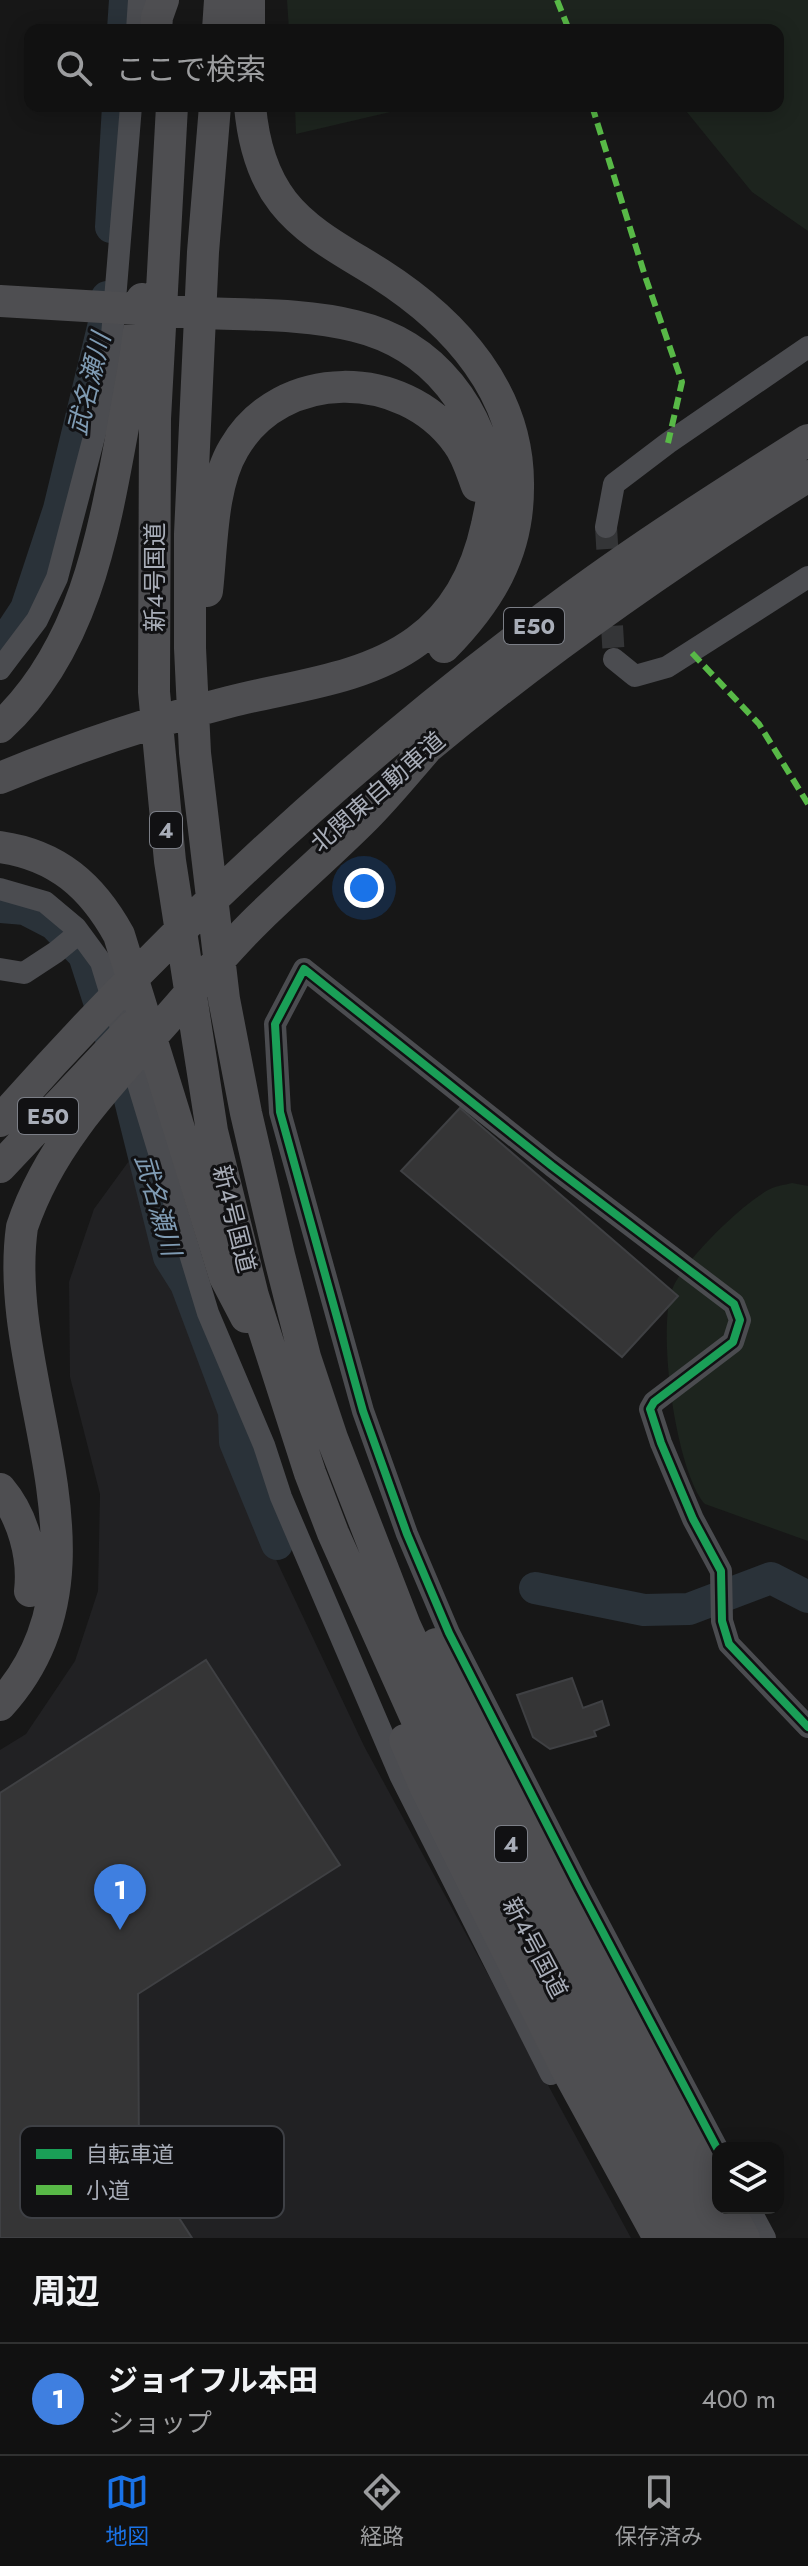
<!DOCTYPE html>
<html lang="ja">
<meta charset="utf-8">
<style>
body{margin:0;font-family:Jost,"Noto Sans JP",sans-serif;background:#1a1a1a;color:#f1f3f6}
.controls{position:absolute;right:24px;bottom:24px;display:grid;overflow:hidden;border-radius:16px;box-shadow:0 4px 20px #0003}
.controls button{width:72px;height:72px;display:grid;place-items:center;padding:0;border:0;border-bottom:2px solid #303131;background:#111;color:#f1f3f6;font:40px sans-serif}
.you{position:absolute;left:364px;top:888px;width:28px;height:28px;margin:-20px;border:6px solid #fff;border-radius:50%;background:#1a73e8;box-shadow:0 0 0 12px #1a73e833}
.badge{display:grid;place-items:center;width:52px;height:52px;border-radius:50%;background:#1a73e8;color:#fff;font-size:26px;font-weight:700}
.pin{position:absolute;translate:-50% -66px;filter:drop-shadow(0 2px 4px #0008)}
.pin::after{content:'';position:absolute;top:42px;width:28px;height:24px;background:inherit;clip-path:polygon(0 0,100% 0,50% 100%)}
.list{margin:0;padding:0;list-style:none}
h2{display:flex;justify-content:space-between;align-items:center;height:104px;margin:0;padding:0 32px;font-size:34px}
h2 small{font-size:26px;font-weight:400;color:#9c9d9f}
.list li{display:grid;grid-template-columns:52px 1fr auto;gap:24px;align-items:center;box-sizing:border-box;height:112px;padding:0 32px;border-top:2px solid #303131}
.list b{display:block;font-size:30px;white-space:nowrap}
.list p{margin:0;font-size:26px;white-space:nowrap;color:#9c9d9f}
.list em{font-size:26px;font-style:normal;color:#9c9d9f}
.icon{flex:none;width:44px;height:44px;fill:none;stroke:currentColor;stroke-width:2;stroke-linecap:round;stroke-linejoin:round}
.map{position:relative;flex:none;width:808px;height:2238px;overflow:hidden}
.search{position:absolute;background:#111;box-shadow:0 4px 20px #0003;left:24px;right:24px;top:24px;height:88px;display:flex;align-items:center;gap:20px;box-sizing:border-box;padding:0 28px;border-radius:16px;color:#9c9d9f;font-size:30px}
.sheet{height:216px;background:#111}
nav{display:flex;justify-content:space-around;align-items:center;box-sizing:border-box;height:112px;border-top:2px solid #303131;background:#111;font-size:22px;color:#9c9d9f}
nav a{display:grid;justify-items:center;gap:4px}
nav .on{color:#1a73e8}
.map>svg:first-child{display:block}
.built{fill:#212123}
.green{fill:#1d241e}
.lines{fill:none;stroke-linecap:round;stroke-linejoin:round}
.river{stroke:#2a3239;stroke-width:32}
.building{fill:#353536;stroke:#3f4043;stroke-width:2}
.minor-tunnel{stroke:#343537;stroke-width:22;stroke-dasharray:22 11;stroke-linecap:butt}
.minor{stroke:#4b4c50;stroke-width:22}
.highway{stroke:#4e4e51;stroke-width:32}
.quiet{stroke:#58b947;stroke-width:6;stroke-dasharray:12 6;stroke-linecap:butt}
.cycleway-casing{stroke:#111113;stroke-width:13}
.cycleway{stroke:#1a9f57;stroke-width:8}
.labels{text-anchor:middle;stroke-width:6;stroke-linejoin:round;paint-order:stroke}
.shield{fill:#111113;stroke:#7b7e86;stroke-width:2}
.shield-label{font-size:22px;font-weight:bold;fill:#a8adb8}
.street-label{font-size:24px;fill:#a8adb8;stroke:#111113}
.water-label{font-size:26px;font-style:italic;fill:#7f9bb3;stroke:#111113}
.key{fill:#111113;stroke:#3e4045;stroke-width:2}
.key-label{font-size:22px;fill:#a8adb8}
</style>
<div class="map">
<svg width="808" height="2238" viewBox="0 0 808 2238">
<rect width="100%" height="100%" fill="#171717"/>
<path class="built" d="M 134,1154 L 165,1262 L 271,1549 L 364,1746 L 631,2238 L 0,2238 L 0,1750 L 26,1734 L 75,1661 L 98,1591 L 100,1494 L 70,1377 L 69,1282 L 94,1209 Z"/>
<path class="green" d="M 287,0 L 808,0 L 808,231 L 752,192 L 682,106 L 778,106 L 778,30 L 289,30 Z
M 295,106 L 416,106 L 296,134 Z
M 792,1183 L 808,1186 L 808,1541 L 705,1504 C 676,1472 655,1324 674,1285 C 689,1256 740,1206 768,1190 C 775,1186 784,1185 792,1183 Z"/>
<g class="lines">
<path class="river" d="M 123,30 L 125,0
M 111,227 L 118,106
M 0,648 L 26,609 L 59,509 L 105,319 L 107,297
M 0,907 L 25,909 L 54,924 L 84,955 L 127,1088 L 169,1257 L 186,1284 L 234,1412 L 235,1442 L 277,1544
M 535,1588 L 644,1610 L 689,1609 L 771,1578 L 808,1597"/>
</g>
<path class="building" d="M 460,1108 L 678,1296 L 622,1357 L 401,1171 Z
M 206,1660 L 340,1865 L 138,1994 L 139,2156 L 192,2238 L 0,2238 L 0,1793 Z
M 572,1678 L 583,1708 L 602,1701 L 609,1725 L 594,1731 L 596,1736 L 550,1749 L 533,1737 L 517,1695 Z"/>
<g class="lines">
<path class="minor-tunnel" d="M 606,527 L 614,659"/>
<path class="minor" d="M 137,30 L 139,0
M 606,527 L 614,484 L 668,443 L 808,347
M 614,659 L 635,676 L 667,667 L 808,577
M 0,669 L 37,620 L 57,578 L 100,414 L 110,360 L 131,106
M 0,889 L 45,902 L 76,928 L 101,962 L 208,1313 L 264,1445 L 281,1497 L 400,1775 L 551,2074
M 0,969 L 24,973 L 56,952 L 79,933
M 718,2150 L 579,1887 L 449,1633 L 407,1534 L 363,1411 L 280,1112 L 275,1024 L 304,969 L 552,1166 L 734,1304 L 740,1320 L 733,1342 L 654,1402 L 650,1409 L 661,1443 L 693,1519 L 721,1571 L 722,1621 L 729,1644 L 808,1727
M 749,2208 L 765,2238"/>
<path class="highway" d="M 156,30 L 157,17 L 163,0
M 218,30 L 220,0
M 249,30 L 249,0
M 172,106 L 155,419 L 154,692 L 170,861 L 212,1131 L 253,1296 L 310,1473 L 333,1533 L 416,1718 L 460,1805 L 688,2238
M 215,106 L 203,252 L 190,534 L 190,648 L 195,753 L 224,999 L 246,1113 L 279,1255 L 305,1357 L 332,1438 L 405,1626 L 460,1745 L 718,2238
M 250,106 C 253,140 262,175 283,202 C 308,234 347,253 380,274 C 455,322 520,393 518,488 C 518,554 489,601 444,647
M 0,301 C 68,305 137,309 205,313 C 254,315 307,314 355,326 C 434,345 483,410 492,490 C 493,501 489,514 487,525 C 477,571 456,613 417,641 C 364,680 291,686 229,702 C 150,722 75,747 0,778
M 207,591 C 212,547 211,486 234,448 C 281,367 403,368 457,442 C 467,455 471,470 477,486
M 0,727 C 82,652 103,538 122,433 C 130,388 139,344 142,299
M 415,758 C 538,655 671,562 808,476
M 0,847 C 57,855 92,886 119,935 L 225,1277 L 246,1317
M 0,1121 C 171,927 363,751 571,598 C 647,542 728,491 808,440
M 0,1167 L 132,1027
M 0,1489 C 23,1516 34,1557 30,1591
M 436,1644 L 544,1856 L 718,2189
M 0,1705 C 126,1567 0,1383 22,1227 C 49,1146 106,1087 162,1025 C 194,989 225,951 259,918 C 294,884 331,852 365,818 C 387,796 408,770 429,746
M 405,1740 L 425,1786 L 565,2066 L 659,2238
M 728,2208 L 744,2238"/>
<path class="quiet" d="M 557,0 L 569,30
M 592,106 L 646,279 L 682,382 L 668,443
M 692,653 L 759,724 L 808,804"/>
<defs>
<path id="cycleway" d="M 718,2150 L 579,1887 L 449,1633 L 407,1534 L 363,1411 L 280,1112 L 275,1024 L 304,969 L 552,1166 L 734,1304 L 740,1320 L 733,1342 L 654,1402 L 650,1409 L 661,1443 L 693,1519 L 721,1571 L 722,1621 L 729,1644 L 808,1727"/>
</defs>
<use href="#cycleway" class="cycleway-casing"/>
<use href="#cycleway" class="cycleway"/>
</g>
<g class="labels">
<g class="shield">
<rect x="504" y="608" width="60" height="36" rx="6"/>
<rect x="150" y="812" width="32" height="36" rx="6"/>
<rect x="18" y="1098" width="60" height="36" rx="6"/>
<rect x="495" y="1826" width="32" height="36" rx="6"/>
</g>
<g class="shield-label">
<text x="534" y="634">E50</text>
<text x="166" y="838">4</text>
<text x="48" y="1124">E50</text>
<text x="511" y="1852">4</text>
</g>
<g class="street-label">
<text transform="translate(155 577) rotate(-90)" y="8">新4号国道</text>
<text transform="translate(378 792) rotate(-41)" y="8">北関東自動車道</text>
<text transform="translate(234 1219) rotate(76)" y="8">新4号国道</text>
<text transform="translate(535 1948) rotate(62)" y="8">新4号国道</text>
</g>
<g class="water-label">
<text transform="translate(89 384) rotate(-76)" y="9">武名瀬川</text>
<text transform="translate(158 1205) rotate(74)" y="9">武名瀬川</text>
</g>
</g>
<rect x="20" y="2126" width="264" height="92" rx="12" class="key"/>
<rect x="36" y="2149" width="36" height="10" fill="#1a9f57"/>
<rect x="36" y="2185" width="36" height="10" fill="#58b947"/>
<g class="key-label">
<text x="86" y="2162">自転車道</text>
<text x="86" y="2198">小道</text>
</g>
</svg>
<div class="controls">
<button><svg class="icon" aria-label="layers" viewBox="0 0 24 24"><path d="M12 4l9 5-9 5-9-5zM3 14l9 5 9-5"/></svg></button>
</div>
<div class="you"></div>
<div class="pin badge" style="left:120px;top:1930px;background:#3f7fe0">1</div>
<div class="search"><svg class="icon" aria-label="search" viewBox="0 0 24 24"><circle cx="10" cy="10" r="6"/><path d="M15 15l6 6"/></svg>ここで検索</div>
</div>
<section class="sheet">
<h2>周辺<small></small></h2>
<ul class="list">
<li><span class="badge" style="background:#3f7fe0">1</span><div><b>ジョイフル本田</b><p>ショップ</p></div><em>400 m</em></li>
</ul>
</section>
<nav>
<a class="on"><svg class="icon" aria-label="map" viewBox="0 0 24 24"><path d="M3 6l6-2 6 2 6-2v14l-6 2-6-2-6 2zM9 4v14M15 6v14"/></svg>地図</a>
<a><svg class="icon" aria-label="directions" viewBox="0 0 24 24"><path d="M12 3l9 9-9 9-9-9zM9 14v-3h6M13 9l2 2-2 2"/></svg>経路</a>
<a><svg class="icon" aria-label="saved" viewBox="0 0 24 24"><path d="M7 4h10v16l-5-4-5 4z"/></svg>保存済み</a>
</nav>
